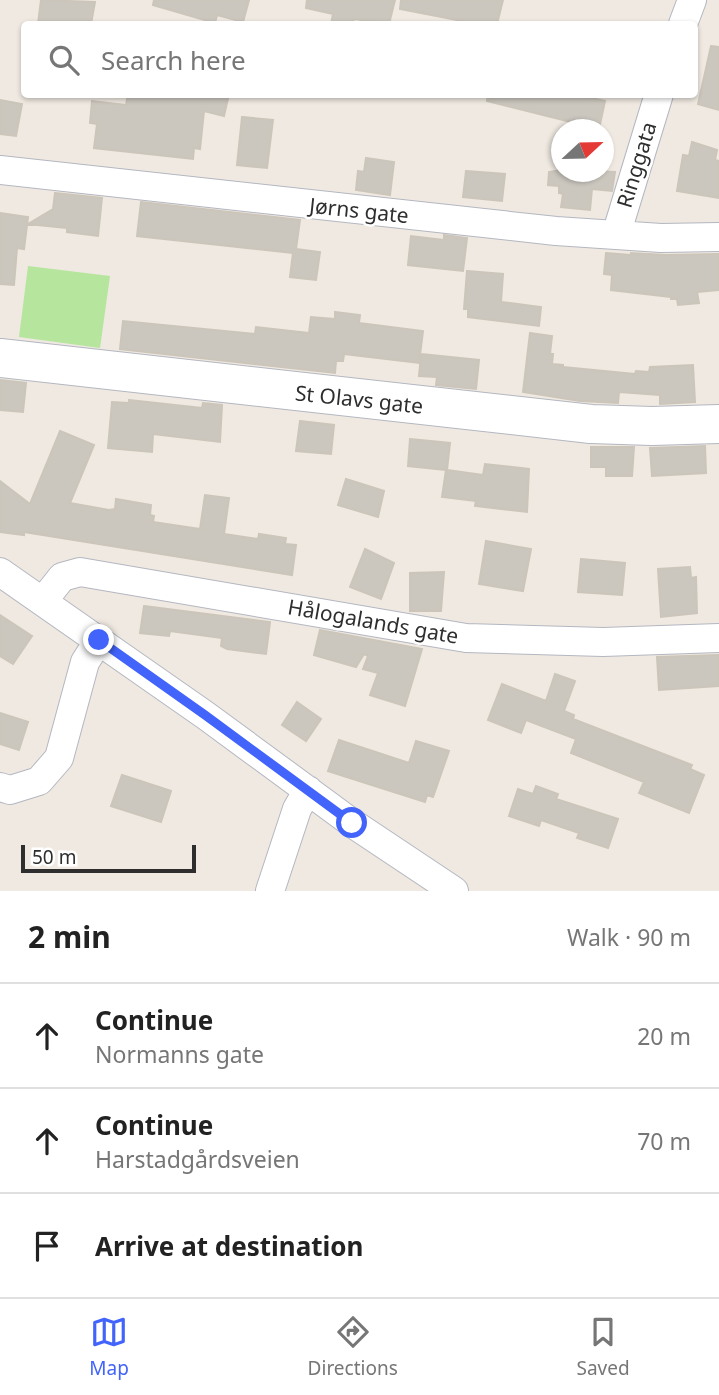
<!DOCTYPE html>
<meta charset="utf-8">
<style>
body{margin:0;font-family:"Noto Sans",sans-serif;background:#f2f2f2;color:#222}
.compass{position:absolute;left:551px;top:119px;width:63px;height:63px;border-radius:50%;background:#fff;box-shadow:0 2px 5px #0004;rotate:68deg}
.scale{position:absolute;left:21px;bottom:18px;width:175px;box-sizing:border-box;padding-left:7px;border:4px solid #2e2e2e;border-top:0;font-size:19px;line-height:24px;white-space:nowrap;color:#2e2e2e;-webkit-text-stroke:5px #fff;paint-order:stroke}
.stop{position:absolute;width:21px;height:21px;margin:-16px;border:5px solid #4264fb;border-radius:50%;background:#fff}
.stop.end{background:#4264fb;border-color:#fff;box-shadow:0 2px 7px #0008}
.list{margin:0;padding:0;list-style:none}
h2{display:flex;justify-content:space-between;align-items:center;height:91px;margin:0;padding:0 28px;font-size:30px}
h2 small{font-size:23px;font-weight:400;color:#767676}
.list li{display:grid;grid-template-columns:46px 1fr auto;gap:21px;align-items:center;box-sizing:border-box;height:105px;padding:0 28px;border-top:2px solid #e0e0e0}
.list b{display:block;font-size:26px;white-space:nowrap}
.list p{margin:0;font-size:23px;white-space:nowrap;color:#767676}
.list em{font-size:23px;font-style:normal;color:#767676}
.icon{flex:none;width:38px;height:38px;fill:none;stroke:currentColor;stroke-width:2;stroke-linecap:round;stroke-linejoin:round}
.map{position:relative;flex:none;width:719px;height:891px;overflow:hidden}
.search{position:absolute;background:#fff;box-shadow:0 2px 5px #0004;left:21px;right:21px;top:21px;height:77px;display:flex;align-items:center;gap:18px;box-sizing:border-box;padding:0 24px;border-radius:7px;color:#767676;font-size:26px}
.sheet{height:406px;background:#fff}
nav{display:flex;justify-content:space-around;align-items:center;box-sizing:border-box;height:98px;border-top:2px solid #e0e0e0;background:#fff;font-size:19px;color:#767676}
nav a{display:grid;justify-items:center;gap:4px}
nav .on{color:#4264fb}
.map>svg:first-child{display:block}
.green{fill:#b6e59e}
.building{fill:#cbc7bf;stroke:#cbc5ba;stroke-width:2}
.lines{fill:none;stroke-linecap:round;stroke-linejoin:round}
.street-casing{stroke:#b4b7c1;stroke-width:30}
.secondary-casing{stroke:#b4b7c1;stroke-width:40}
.street{stroke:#fff;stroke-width:28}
.secondary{stroke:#fff;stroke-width:38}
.route{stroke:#4264fb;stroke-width:9}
.labels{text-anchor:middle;stroke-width:5;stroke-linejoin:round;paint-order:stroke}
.street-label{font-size:21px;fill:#2e2e2e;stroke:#fff}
</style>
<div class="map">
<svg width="719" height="891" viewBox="0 0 719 891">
<rect width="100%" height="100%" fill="#efe9e1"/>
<path class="green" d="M 28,266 L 110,276 L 100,348 L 19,337 Z"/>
<path class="building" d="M 41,0 L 95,2 L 91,24 L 38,24 Z
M 154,0 L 249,0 L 243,22 L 217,15 L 215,23 L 153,5 Z
M 307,0 L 395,0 L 389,24 L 354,19 L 352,24 L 331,24 L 333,14 L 306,8 Z
M 401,0 L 503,0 L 497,24 L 461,24 L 462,21 L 400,9 Z
M 711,46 L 719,47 L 719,110 L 698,104 Z
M 128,94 L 229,94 L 224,116 L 204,111 L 200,149 L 194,148 L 193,159 L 94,148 L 97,124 L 90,123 L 92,101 L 126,105 Z
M 488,94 L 593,94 L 592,98 L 605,101 L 599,129 L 487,101 Z
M 0,100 L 22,104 L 16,136 L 0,134 Z
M 242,117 L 273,120 L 267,168 L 237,165 Z
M 692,142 L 717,150 L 715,160 L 719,161 L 719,198 L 677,191 L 683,155 L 689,156 Z
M 366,158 L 394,162 L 390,195 L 356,190 L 358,171 L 364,172 Z
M 561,170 L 615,172 L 612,191 L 592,189 L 590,210 L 561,207 L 563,194 L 559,193 L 559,186 L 548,185 L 549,172 Z
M 466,171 L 505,174 L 502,201 L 463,197 Z
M 55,193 L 102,198 L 98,236 L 67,232 L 67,228 L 28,224 L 53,209 Z
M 141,202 L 300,220 L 296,249 L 320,252 L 316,280 L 290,277 L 293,253 L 137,236 Z
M 0,213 L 28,217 L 24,249 L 17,248 L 14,285 L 0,284 Z
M 444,235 L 467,238 L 463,271 L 408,265 L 411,236 L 444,240 Z
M 606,253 L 631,255 L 631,253 L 666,255 L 719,254 L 719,290 L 697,292 L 699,303 L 678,305 L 677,299 L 671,299 L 671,297 L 611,290 L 612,275 L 604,274 Z
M 467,271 L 503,274 L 501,302 L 541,307 L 539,326 L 468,317 L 468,309 L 464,309 Z
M 335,312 L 360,315 L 359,323 L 423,331 L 419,363 L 344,354 L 343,361 L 336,361 L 335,373 L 120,349 L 123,321 L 255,334 L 256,327 L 309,333 L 311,317 L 335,319 Z
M 530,333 L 552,336 L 550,354 L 553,354 L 552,364 L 563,365 L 563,367 L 635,374 L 636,371 L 649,372 L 650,367 L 693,365 L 695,402 L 660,404 L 660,395 L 619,392 L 618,403 L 580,401 L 523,392 Z
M 421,354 L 479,360 L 476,389 L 436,385 L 437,377 L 419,376 Z
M 0,380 L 26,383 L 23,412 L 0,410 Z
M 129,400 L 202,408 L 203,403 L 222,405 L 220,442 L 153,434 L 152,452 L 108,448 L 112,402 L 129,403 Z
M 300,421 L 334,425 L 331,454 L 296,451 Z
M 60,431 L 94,445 L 70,503 L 109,510 L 115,509 L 116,499 L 151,505 L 150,515 L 154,516 L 153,522 L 200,529 L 205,495 L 229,498 L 224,534 L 258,539 L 259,534 L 286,538 L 285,544 L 296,545 L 292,575 L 24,532 L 24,535 L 0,532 L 0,481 L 30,504 Z
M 410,439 L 450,443 L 447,470 L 483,475 L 485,464 L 529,469 L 527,512 L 475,506 L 476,501 L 442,497 L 446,470 L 408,466 Z
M 705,446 L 706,473 L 652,476 L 650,448 Z
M 591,447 L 634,447 L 632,476 L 606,476 L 606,467 L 591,467 Z
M 346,479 L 384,491 L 378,517 L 338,505 Z
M 486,541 L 531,549 L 523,591 L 479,584 Z
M 365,549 L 394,563 L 381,599 L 350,587 Z
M 581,559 L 625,563 L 622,595 L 578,592 Z
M 690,567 L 691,578 L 696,577 L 697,613 L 661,617 L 658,569 Z
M 444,572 L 441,611 L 410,611 L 410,573 Z
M 144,606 L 270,622 L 266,654 L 227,649 L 221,646 L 222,638 L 170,631 L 169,636 L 140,633 Z
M 0,615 L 32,636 L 13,664 L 0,656 Z
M 320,630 L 422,649 L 405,706 L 370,695 L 378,673 L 363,669 L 368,656 L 364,654 L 356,667 L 314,655 Z
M 719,655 L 719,686 L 659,690 L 657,657 Z
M 555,674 L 575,681 L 564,711 L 574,715 L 573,719 L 692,765 L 690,769 L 704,775 L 689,813 L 639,793 L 644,782 L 571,753 L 576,739 L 526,720 L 521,733 L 488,720 L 502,684 L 546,701 Z
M 297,702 L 321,719 L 306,741 L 282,725 Z
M 0,713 L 28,722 L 19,750 L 0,744 Z
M 339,740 L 409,763 L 416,741 L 449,751 L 433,797 L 427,795 L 425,802 L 328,771 Z
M 122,775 L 171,791 L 161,822 L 111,806 Z
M 536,786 L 558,794 L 556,799 L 618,819 L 608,848 L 577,838 L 579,833 L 541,820 L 539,826 L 509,816 L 518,789 L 533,794 Z"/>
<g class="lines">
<defs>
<path id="street" d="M 683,24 L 692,0
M 0,170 L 556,231 L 661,238 L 719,237
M 616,235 L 659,94
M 0,572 L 205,715 L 352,823 L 454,891
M 43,601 L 62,577 L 80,572 L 466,638 L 603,642 L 719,638
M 0,787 L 10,790 L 39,781 L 59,758 L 85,662 L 99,640
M 270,891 L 297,809 L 308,790"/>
<path id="secondary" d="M 0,358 L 591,424 L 652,426 L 719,424"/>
</defs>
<use href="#street" class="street-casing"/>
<use href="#secondary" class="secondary-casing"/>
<use href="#street" class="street"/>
<use href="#secondary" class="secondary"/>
</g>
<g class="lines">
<path class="route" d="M 99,640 L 205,715 L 352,823"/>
</g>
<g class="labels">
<g class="street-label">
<text transform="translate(637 165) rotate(-73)" y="7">Ringgata</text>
<text transform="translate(359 211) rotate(6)" y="7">Jørns gate</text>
<text transform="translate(359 400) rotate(6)" y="7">St Olavs gate</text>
<text transform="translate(373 622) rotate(10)" y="7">Hålogalands gate</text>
</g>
</g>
</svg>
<svg class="compass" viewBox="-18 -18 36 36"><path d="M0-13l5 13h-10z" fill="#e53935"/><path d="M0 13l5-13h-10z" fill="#767676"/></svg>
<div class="scale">50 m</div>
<div class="stop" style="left:352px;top:823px"></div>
<div class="stop end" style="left:99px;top:640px"></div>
<div class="search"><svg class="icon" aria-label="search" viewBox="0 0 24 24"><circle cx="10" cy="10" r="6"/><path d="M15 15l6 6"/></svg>Search here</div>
</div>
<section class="sheet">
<h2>2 min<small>Walk · 90 m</small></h2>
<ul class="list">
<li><svg class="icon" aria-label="ahead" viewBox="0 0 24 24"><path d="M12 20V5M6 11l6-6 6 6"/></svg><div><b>Continue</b><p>Normanns gate</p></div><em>20 m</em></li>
<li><svg class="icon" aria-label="ahead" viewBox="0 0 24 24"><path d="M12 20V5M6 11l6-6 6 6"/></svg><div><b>Continue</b><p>Harstadgårdsveien</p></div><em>70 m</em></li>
<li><svg class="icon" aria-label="arrive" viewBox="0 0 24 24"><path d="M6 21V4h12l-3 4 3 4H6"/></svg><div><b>Arrive at destination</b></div></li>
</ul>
</section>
<nav>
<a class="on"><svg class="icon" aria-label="map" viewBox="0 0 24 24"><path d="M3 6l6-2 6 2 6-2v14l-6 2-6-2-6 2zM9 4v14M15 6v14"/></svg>Map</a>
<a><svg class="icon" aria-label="directions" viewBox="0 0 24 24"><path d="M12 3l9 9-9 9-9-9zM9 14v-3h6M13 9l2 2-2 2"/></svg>Directions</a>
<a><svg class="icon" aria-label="saved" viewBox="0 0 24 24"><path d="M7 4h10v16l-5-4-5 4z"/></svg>Saved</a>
</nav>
